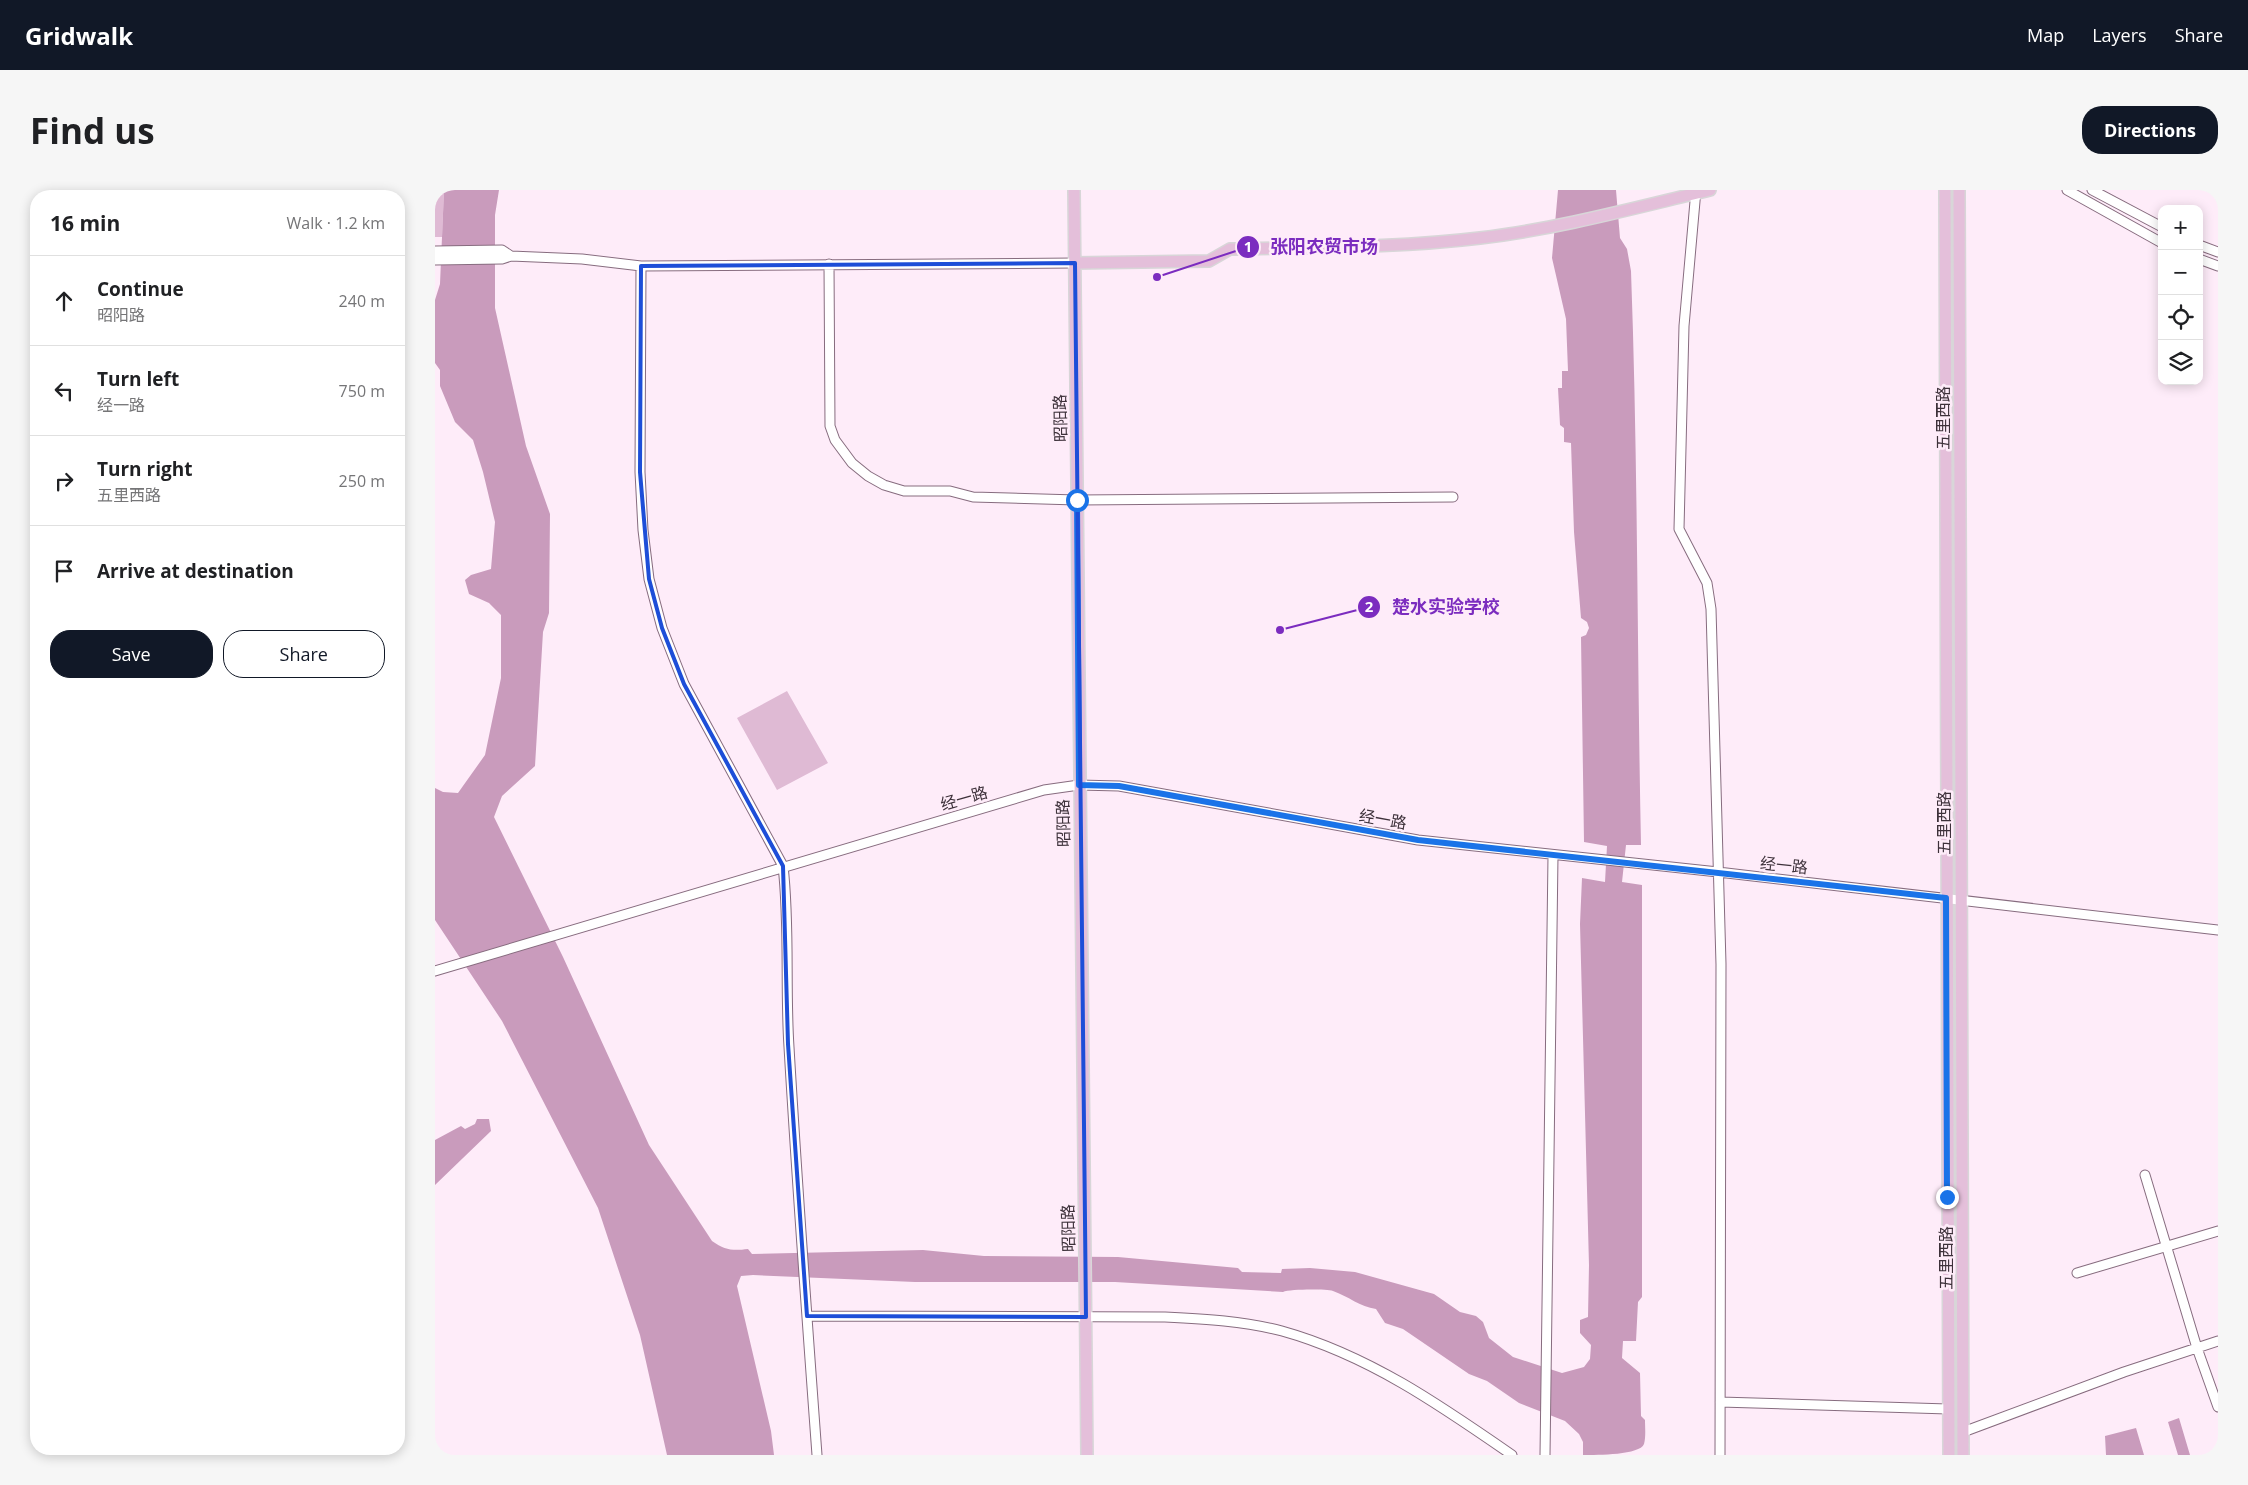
<!DOCTYPE html>
<meta charset="utf-8">
<style>
body{margin:0;font-family:"Open Sans","Noto Sans SC",sans-serif;background:#f6f6f6;color:#202124}
.controls{position:absolute;right:15px;top:15px;display:grid;overflow:hidden;border-radius:10px;box-shadow:0 2px 12px #0003}
.controls button{width:45px;height:45px;display:grid;place-items:center;padding:0;border:0;border-bottom:1px solid #e0e0e0;background:#fff;color:#202124;font:25px sans-serif}
.stop{position:absolute;width:15px;height:15px;margin:-11px;border:4px solid #1a73e8;border-radius:50%;background:#fff}
.stop.end{background:#1a73e8;border-color:#fff;box-shadow:0 1px 5px #0008}
.list{margin:0;padding:0;list-style:none}
h2{display:flex;justify-content:space-between;align-items:center;height:65px;margin:0;padding:0 20px;font-size:21px}
h2 small{font-size:16px;font-weight:400;color:#757577}
.list li{display:grid;grid-template-columns:32px 1fr auto;gap:15px;align-items:center;box-sizing:border-box;height:90px;padding:0 20px;border-top:1px solid #e0e0e0}
.list b{display:block;font-size:19px;white-space:nowrap}
.list p{margin:0;font-size:16px;white-space:nowrap;color:#757577}
.list em{font-size:16px;font-style:normal;color:#757577}
.actions{display:flex;gap:10px;padding:15px 20px}
.actions a{flex:1;padding:11px 0;border:1px solid #111827;border-radius:20px;text-align:center;font-size:18px;color:#111827}
.actions .main{background:#111827;color:#fff}
.icon{flex:none;width:28px;height:28px;fill:none;stroke:currentColor;stroke-width:2;stroke-linecap:round;stroke-linejoin:round}
.map{position:relative;flex:none;width:1783px;height:1265px;overflow:hidden;border-radius:20px}
header{display:flex;align-items:center;gap:30px;box-sizing:border-box;height:70px;padding:0 25px;background:#111827;color:#fff}
header strong{font-size:24px}
nav{display:flex;gap:28px;margin-inline-start:auto;font-size:18px}
.intro{display:flex;align-items:center;justify-content:space-between;box-sizing:border-box;height:120px;padding:0 30px}
h1{margin:0;font-size:35px}
.button{padding:12px 22px;border-radius:20px;background:#111827;color:#fff;font-size:18px;font-weight:700}
main{display:flex;gap:30px;padding:0 30px}
aside{flex:1;background:#fff;border-radius:20px;box-shadow:0 2px 12px #0003}
.map>svg:first-child{display:block}
.green{fill:#dfbad4}
.water{fill:#c99bbc}
.lines{fill:none;stroke-linecap:round;stroke-linejoin:round}
.minor-casing{stroke:#876c7f;stroke-width:11}
.major-casing{stroke:#d8d6d8;stroke-width:14}
.minor{stroke:#fff;stroke-width:9}
.major{stroke:#e4bfda;stroke-width:11}
.route{stroke:#1a73e8;stroke-width:6}
.marked{fill:none;stroke:#1d4ed8;stroke-width:4;stroke-linejoin:round}
.labels{text-anchor:middle;stroke-width:5;stroke-linejoin:round;paint-order:stroke}
.street-label{font-size:16px;fill:#3d313a;stroke:#feecf9}
.leader{fill:none;stroke:#7b2cbf;stroke-width:2}
.callout-dot{fill:#7b2cbf;stroke:#feecf9;stroke-width:2}
.mark-label{font-size:15px;text-anchor:middle;font-weight:bold;fill:#fff}
.callout-label{font-size:18px;text-anchor:middle;font-weight:bold;fill:#7b2cbf;stroke:#feecf9;stroke-width:5;stroke-linejoin:round;paint-order:stroke}
</style>
<header>
<strong>Gridwalk</strong>
<nav><a>Map</a><a>Layers</a><a>Share</a></nav>
</header>
<div class="intro"><h1>Find us</h1><a class="button">Directions</a></div>
<main>
<aside>
<h2>16 min<small>Walk · 1.2 km</small></h2>
<ul class="list">
<li><svg class="icon" aria-label="ahead" viewBox="0 0 24 24"><path d="M12 20V5M6 11l6-6 6 6"/></svg><div><b>Continue</b><p>昭阳路</p></div><em>240 m</em></li>
<li><svg class="icon" aria-label="left" viewBox="0 0 24 24"><path d="M17 20v-9H6M10 6l-5 5 5 5"/></svg><div><b>Turn left</b><p>经一路</p></div><em>750 m</em></li>
<li><svg class="icon" aria-label="right" viewBox="0 0 24 24"><path d="M7 20v-9h11M14 6l5 5-5 5"/></svg><div><b>Turn right</b><p>五里西路</p></div><em>250 m</em></li>
<li><svg class="icon" aria-label="arrive" viewBox="0 0 24 24"><path d="M6 21V4h12l-3 4 3 4H6"/></svg><div><b>Arrive at destination</b></div></li>
</ul>
<div class="actions"><a class="main">Save</a><a>Share</a></div>
</aside>
<div class="map">
<svg width="1783" height="1265" viewBox="0 0 1783 1265">
<rect width="100%" height="100%" fill="#feecf9"/>
<path class="green" d="M 0,0 L 9,0 L 7,47 L 0,47 Z
M 352,501 L 393,573 L 342,600 L 302,528 Z"/>
<path class="water" d="M 9,0 L 64,0 L 60,25 L 60,118 L 91,256 L 115,324 L 114,423 L 108,442 L 100,576 L 67,606 L 59,627 L 128,767 L 214,955 L 277,1051 C 290,1060 297,1061 313,1059 L 317,1064 L 488,1060 L 549,1066 L 683,1067 L 803,1078 L 807,1082 L 846,1083 L 847,1079 L 875,1078 L 920,1082 L 999,1104 L 1025,1122 L 1041,1126 L 1048,1132 L 1054,1148 L 1078,1167 L 1127,1183 L 1149,1177 L 1155,1169 L 1156,1155 L 1145,1143 L 1145,1130 L 1153,1127 L 1154,1075 L 1145,734 L 1147,688 L 1170,692 L 1172,656 L 1149,652 L 1146,447 L 1151,445 L 1154,438 L 1152,432 L 1146,428 L 1139,342 L 1136,253 L 1129,252 L 1129,238 L 1125,235 L 1123,198 L 1127,198 L 1127,181 L 1133,181 L 1131,129 L 1117,68 L 1123,0 L 1181,0 L 1185,48 L 1192,59 L 1196,81 C 1203,272 1202,463 1206,655 L 1191,655 L 1187,692 L 1207,695 L 1207,1107 L 1203,1112 L 1201,1151 L 1188,1151 L 1187,1168 L 1205,1183 L 1206,1226 L 1210,1230 C 1210,1237 1211,1247 1209,1254 C 1205,1265 1163,1265 1148,1265 L 1148,1252 L 1144,1244 L 1130,1231 L 1084,1213 L 1052,1191 L 1034,1184 L 968,1139 L 950,1133 L 941,1119 C 925,1117 913,1106 898,1101 C 891,1099 855,1099 848,1102 L 680,1092 L 480,1092 L 318,1085 L 306,1086 L 302,1096 L 336,1241 L 339,1265 L 232,1265 L 205,1145 L 163,1018 L 67,831 L 0,730 L 0,598 L 8,602 L 23,603 L 50,565 L 66,488 L 66,425 L 54,413 L 34,404 L 30,390 L 36,385 L 56,379 L 60,332 L 48,282 L 38,250 L 20,232 L 5,196 L 5,180 L 0,173 L 0,110 L 5,94 Z
M 42,929 L 54,929 L 56,941 L 0,995 L 0,950 L 26,936 L 30,939 L 40,934 Z
M 1744,1228 L 1755,1265 L 1743,1265 L 1733,1232 Z
M 1701,1238 L 1709,1265 L 1671,1265 L 1670,1246 Z"/>
<g class="lines">
<defs>
<path id="minor" d="M 1261,0 L 1249,136 L 1244,339 L 1272,393 L 1276,419 L 1286,774 L 1285,1265
M 1632,0 L 1727,53
M 1657,0 L 1727,37
M 1764,55 L 1783,62
M 0,61 L 67,60 L 76,66
M 1764,69 L 1783,76
M 0,70 L 67,69 L 76,66 L 147,69 L 206,76 L 640,73
M 394,74 L 395,236 L 400,250 L 417,273 L 433,286 L 449,295 L 469,301 L 515,301 L 538,307 L 642,310 L 1018,307
M 206,76 L 205,282 L 208,340 L 214,389 L 227,438 L 249,494 L 348,676 C 355,736 350,797 354,857 C 362,994 372,1129 382,1265
M 0,781 L 609,600 L 644,595 L 684,596 L 983,650 L 1283,682 L 1783,740
M 1710,985 L 1762,1158 L 1783,1217
M 1642,1083 L 1783,1041
M 372,1126 L 730,1127 C 770,1129 809,1131 847,1141 C 933,1165 1005,1215 1077,1265
M 1285,1212 L 1513,1219
M 1528,1242 L 1689,1182 L 1783,1151
M 1110,1265 L 1118,666"/>
<path id="major" d="M 639,0 L 652,1265
M 1510,0 L 1514,1265
M 1524,0 L 1528,1265
M 640,73 L 774,71 L 795,59 C 878,57 962,58 1045,48 C 1122,39 1199,18 1275,0"/>
</defs>
<use href="#minor" class="minor-casing"/>
<use href="#major" class="major-casing"/>
<use href="#minor" class="minor"/>
<use href="#major" class="major"/>
</g>
<g class="lines">
<path class="route" d="M 642,310 L 644,595 L 684,596 L 983,650 L 1511,708 L 1512,1007"/>
</g>
<path class="marked" d="M 640,73 L 651,1127 L 372,1126 L 353,854 L 348,676 L 249,494 L 227,438 L 214,389 L 205,282 L 206,76 Z"/>
<g class="labels">
<g class="street-label">
<text transform="translate(625 228) rotate(-91)" y="6">昭阳路</text>
<text transform="translate(1508 228) rotate(-90)" y="6">五里西路</text>
<text transform="translate(529 608) rotate(-16)" y="6">经一路</text>
<text transform="translate(948 629) rotate(10)" y="6">经一路</text>
<text transform="translate(628 633) rotate(-91)" y="6">昭阳路</text>
<text transform="translate(1509 633) rotate(-90)" y="6">五里西路</text>
<text transform="translate(1349 675) rotate(6)" y="6">经一路</text>
<text transform="translate(633 1038) rotate(-91)" y="6">昭阳路</text>
<text transform="translate(1511 1068) rotate(-90)" y="6">五里西路</text>
</g>
</g>
<path class="leader" d="M722 87L813 57M845 440L934 417"/>
<g class="callout-dot">
<circle cx="722" cy="87" r="5"/>
<circle cx="845" cy="440" r="5"/>
<circle cx="813" cy="57" r="12"/>
<circle cx="934" cy="417" r="12"/>
</g>
<g class="mark-label">
<text x="813" y="62">1</text>
<text x="934" y="422">2</text>
</g>
<g class="callout-label">
<text x="889" y="63">张阳农贸市场</text>
<text x="1011" y="423">楚水实验学校</text>
</g>
</svg>
<div class="controls">
<button>+</button>
<button>−</button>
<button><svg class="icon" aria-label="locate" viewBox="0 0 24 24"><circle cx="12" cy="12" r="6"/><path d="M12 2v4M12 18v4M2 12h4M18 12h4"/></svg></button>
<button><svg class="icon" aria-label="layers" viewBox="0 0 24 24"><path d="M12 4l9 5-9 5-9-5zM3 14l9 5 9-5"/></svg></button>
</div>
<div class="stop" style="left:642px;top:310px"></div>
<div class="stop end" style="left:1512px;top:1007px"></div>
</div>
</main>
